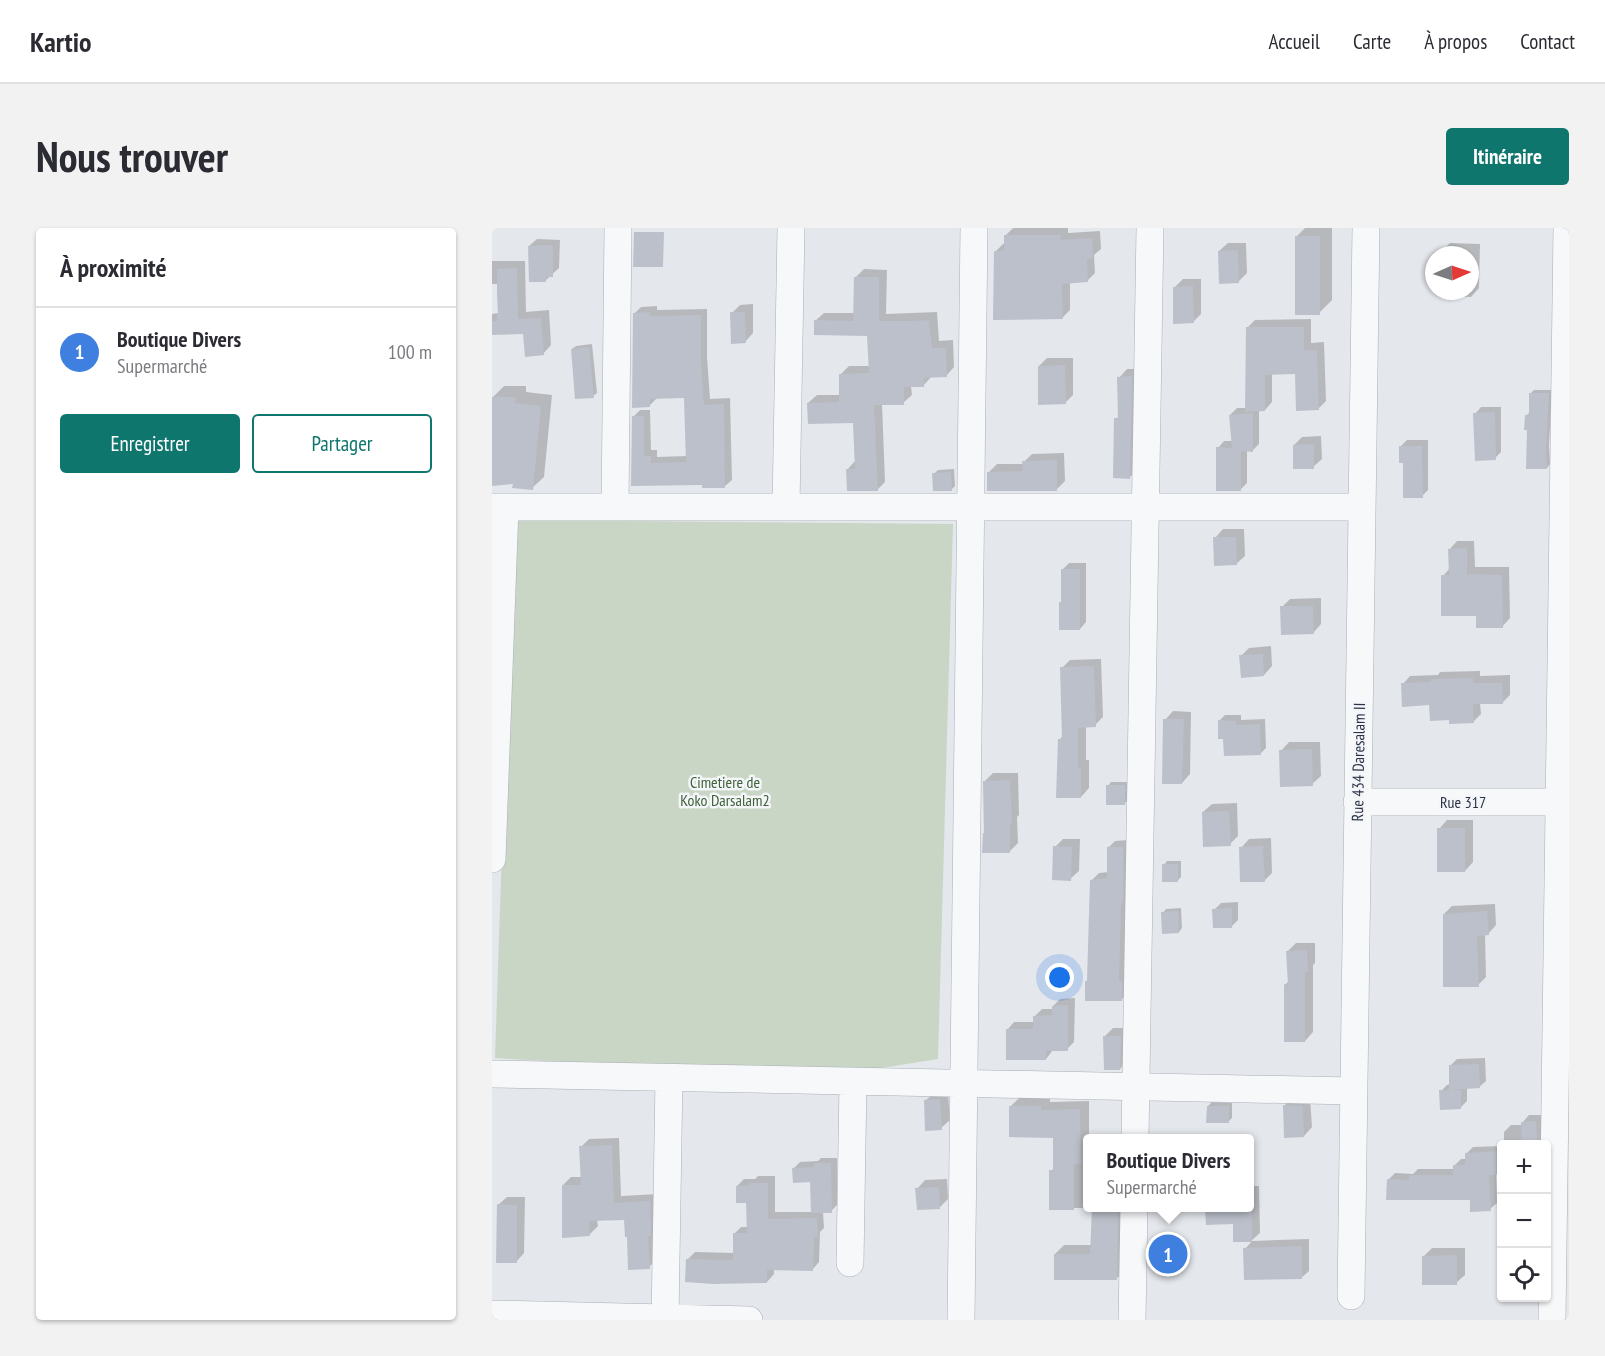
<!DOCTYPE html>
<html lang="fr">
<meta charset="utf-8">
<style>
body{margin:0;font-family:"PT Sans Narrow",sans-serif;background:#f2f2f3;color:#2b2b33}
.controls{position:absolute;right:18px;bottom:18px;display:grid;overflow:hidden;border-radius:6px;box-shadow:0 2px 4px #0004}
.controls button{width:54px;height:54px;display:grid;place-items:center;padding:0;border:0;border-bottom:2px solid #e1e1e2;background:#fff;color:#2b2b33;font:30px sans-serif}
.compass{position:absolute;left:933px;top:18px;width:54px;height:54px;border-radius:50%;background:#fff;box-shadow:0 2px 4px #0004;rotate:87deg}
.you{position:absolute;left:568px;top:750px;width:21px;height:21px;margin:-15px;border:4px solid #fff;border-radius:50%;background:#1a73e8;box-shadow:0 0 0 9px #1a73e833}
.badge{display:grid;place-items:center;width:39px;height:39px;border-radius:50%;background:#0f766e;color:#fff;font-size:20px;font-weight:700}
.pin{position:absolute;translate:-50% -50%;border:3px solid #fff;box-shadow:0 2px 6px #0006}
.popup{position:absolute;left:591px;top:906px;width:171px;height:78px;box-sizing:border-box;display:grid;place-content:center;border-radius:6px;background:#fff;filter:drop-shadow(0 2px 4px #0005);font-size:20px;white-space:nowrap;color:#7c7c81}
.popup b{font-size:22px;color:#2b2b33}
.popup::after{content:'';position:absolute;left:50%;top:100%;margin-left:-12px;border:12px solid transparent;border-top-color:#fff}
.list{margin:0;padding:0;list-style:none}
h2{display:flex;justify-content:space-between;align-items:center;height:78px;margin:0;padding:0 24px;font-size:26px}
h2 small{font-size:20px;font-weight:400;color:#7c7c81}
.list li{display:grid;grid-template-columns:39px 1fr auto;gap:18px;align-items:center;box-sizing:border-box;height:90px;padding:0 24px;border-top:2px solid #e1e1e2}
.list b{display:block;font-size:22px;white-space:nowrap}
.list p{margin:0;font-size:20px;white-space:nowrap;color:#7c7c81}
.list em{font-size:20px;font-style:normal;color:#7c7c81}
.actions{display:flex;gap:12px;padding:18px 24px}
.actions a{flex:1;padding:14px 0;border:2px solid #0f766e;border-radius:6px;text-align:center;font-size:21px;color:#0f766e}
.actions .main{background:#0f766e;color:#fff}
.icon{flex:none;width:33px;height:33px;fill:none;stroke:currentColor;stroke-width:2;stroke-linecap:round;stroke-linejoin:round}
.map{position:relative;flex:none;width:1077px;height:1092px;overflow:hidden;border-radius:6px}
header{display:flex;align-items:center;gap:36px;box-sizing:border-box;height:84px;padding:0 30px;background:#fff;border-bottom:2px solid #e1e1e2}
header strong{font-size:28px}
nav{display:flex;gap:33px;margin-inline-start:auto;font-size:21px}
.intro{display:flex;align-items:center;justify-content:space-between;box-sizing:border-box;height:144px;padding:0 36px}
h1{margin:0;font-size:42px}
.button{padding:15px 27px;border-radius:6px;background:#0f766e;color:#fff;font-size:21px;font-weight:700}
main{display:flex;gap:36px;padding:0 36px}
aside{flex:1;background:#fff;border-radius:6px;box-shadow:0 2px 4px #0004}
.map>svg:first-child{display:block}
.green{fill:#c9d6c5}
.shadow{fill:#0003}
.building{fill:#bbc0ca}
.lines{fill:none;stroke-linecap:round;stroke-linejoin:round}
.minor-casing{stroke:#a9aeb7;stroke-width:28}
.minor{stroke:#f7f8fa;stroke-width:27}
.labels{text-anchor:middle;stroke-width:5;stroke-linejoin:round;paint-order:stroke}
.street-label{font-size:16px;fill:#2b3445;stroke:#f4f6f9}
.park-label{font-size:16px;fill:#3f6138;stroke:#f4f6f9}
</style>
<header>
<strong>Kartio</strong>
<nav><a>Accueil</a><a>Carte</a><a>À propos</a><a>Contact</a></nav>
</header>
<div class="intro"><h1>Nous trouver</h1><a class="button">Itinéraire</a></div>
<main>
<aside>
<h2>À proximité<small></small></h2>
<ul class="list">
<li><span class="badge" style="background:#3f7fe0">1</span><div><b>Boutique Divers</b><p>Supermarché</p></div><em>100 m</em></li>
</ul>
<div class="actions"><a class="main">Enregistrer</a><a>Partager</a></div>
</aside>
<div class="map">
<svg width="1077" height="1092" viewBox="0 0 1077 1092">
<rect width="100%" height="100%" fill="#e4e7ec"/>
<path class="green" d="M 21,292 L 461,296 L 446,831 L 351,846 L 231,844 L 3,830 Z"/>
<path class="shadow" d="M 521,0 L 576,0 L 576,5 L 608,3 L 609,21 L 602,27 L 603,45 L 595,53 L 578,54 L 578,82 L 570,90 L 504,23 L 511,16 L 514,16 L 514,7 Z
M 813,0 L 840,0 L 840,72 L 827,85 L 804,9 Z
M 45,11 L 68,12 L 67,40 L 53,53 L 37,18 Z
M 736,15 L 754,15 L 755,45 L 747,53 L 727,23 Z
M 958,15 L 988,16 L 987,60 L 979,69 L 949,68 L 949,63 L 978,63 L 978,27 L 949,27 L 949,24 Z
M 0,33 L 33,33 L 34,84 L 57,82 L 59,117 L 51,126 L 32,104 L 0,105 L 0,86 L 6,85 L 5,56 L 0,56 Z
M 372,41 L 395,42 L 394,86 L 445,84 L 447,113 L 461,112 L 462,139 L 454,148 L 440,148 L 431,158 L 419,158 L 420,167 L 411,175 L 390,175 L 393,254 L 385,262 L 355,242 L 363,233 L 362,194 L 316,175 L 325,167 L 349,167 L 349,146 L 357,138 L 378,138 L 377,107 L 323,93 L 332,85 L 363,85 L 364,49 Z
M 691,51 L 709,51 L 709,86 L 701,94 L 683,59 Z
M 261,76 L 261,105 L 253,114 L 240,85 L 248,77 Z
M 165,78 L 165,82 L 215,81 L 215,129 L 218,171 L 238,170 L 240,252 L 233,258 L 211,255 L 140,257 L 141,189 L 148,182 L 158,182 L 159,222 L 165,222 L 165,229 L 195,228 L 194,169 L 164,169 L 164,171 L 157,178 L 142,86 L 149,79 Z
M 819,91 L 819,115 L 832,114 L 834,173 L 826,181 L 805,144 L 780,145 L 780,174 L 773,182 L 767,182 L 767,216 L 761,222 L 755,222 L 755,255 L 748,262 L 726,220 L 732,213 L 740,213 L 738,187 L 745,180 L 755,180 L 755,100 L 763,92 Z
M 100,116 L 105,165 L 101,168 L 80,121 L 84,118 Z
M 555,130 L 581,130 L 581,167 L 573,175 L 547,138 Z
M 635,141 L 647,141 L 646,241 L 638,249 L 624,191 L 628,187 L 627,150 Z
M 12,158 L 34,158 L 34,164 L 60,167 L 52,249 L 40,260 L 0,195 L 1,169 Z
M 1042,162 L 1060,162 L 1057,217 L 1058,236 L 1055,240 L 1036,200 L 1034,188 L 1039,183 L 1038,166 Z
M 989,179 L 1009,179 L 1009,224 L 1003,230 L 983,186 Z
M 829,208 L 830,231 L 821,239 L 802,217 L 810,209 Z
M 915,212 L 936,212 L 936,262 L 930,268 L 912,233 L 908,219 Z
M 572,225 L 573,253 L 565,261 L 496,245 L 505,236 L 532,236 L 532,234 L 540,226 Z
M 462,241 L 463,258 L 459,262 L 442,246 L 446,242 Z
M 731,301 L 752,301 L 753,328 L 744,336 L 723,310 Z
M 965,313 L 982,313 L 983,339 L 1017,339 L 1018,390 L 1010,399 L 985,387 L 951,348 L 958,340 L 957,322 Z
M 577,335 L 594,335 L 594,394 L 588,401 L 568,375 L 570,373 L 570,342 Z
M 829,370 L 829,396 L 821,405 L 790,379 L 798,371 Z
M 779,418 L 780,438 L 772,447 L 749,428 L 757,420 Z
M 609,431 L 611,489 L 603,497 L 594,498 L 594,532 L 597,532 L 597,560 L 589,569 L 567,512 L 571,508 L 570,440 L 578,432 Z
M 988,443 L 988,448 L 1018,447 L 1018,467 L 1010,475 L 988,475 L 989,486 L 981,494 L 959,491 L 911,456 L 918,448 L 946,447 L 948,444 Z
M 681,483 L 699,484 L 698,546 L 690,555 L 673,492 Z
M 733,487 L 749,487 L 749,492 L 773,491 L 774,520 L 768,526 L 733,510 L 727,493 Z
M 797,514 L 828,514 L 829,548 L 820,556 L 789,523 Z
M 501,545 L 526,545 L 527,587 L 525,589 L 526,615 L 517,624 L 493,553 Z
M 619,554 L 636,554 L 636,572 L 632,576 L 616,558 Z
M 745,575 L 746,608 L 738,616 L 711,584 L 720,576 Z
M 955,592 L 981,592 L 981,634 L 973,643 L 947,601 Z
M 779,610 L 780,645 L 772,653 L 749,620 L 757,611 Z
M 571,611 L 588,611 L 587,643 L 578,651 L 563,619 Z
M 637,612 L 636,765 L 629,772 L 597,751 L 600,652 L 607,645 L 617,644 L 616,620 L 623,613 Z
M 675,633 L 689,633 L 689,649 L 686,652 L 672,637 Z
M 746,674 L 746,692 L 739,699 L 722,682 L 729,675 Z
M 1003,676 L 1004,697 L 996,706 L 993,706 L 994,749 L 986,757 L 952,686 L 960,678 Z
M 689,680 L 690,700 L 687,704 L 671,685 L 674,681 Z
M 804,715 L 823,715 L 823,735 L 821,737 L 821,804 L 813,813 L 793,757 L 797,753 L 795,724 Z
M 583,770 L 582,814 L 575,821 L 561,822 L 554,831 L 515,802 L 522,794 L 543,794 L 542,789 L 550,781 L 561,781 L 561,778 L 568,771 Z
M 621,800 L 637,800 L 636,832 L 628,841 L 612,809 Z
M 993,830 L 994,853 L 987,859 L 975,860 L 975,873 L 969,879 L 949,863 L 955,857 L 959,856 L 958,838 L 965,831 Z
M 456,864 L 458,892 L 449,900 L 433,873 L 442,865 Z
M 527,870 L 558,870 L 558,874 L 597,873 L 597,910 L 595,910 L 595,980 L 635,980 L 634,1041 L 624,1051 L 563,1026 L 572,1017 L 600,1017 L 601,980 L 558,980 L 559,943 L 563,939 L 562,908 L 518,879 Z
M 800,870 L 818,870 L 820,899 L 812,908 L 792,878 Z
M 720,874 L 740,875 L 740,890 L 736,894 L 716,878 Z
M 1037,887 L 1051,887 L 1051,916 L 1012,916 L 1012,904 L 1019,897 L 1031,897 L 1031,894 Z
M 127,910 L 129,968 L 166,966 L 165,1031 L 157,1039 L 134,991 L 105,991 L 106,998 L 98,1006 L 71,957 L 79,949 L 90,949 L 89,919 L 97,911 Z
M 1010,918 L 1010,944 L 1004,945 L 1005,975 L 998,981 L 979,970 L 896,952 L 903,945 L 921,946 L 926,941 L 962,941 L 962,938 L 969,931 L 975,931 L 974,926 L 981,919 Z
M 329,930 L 345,930 L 345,977 L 339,983 L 331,984 L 332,1000 L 328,1004 L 327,1034 L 320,1042 L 282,1041 L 282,1046 L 275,1054 L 195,1032 L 203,1024 L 243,1025 L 242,1006 L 249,999 L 257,999 L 255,973 L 245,958 L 252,951 L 263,951 L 266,948 L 283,948 L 283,984 L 320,984 L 320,953 L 302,940 L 308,934 L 326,933 Z
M 455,951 L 456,971 L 448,979 L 425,961 L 433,952 Z
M 757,958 L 767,958 L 768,1005 L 759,1013 L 742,994 L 715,995 L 715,980 L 757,980 Z
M 15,969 L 33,969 L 32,1025 L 24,1034 L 6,977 Z
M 817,1011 L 817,1043 L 809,1050 L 753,1021 L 760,1013 Z
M 940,1020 L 973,1020 L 973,1047 L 964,1055 L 932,1028 Z"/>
<path class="building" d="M 142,4 L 172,4 L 171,39 L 141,39 Z
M 512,7 L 569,7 L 568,12 L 600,10 L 601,30 L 595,31 L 596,54 L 570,56 L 571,91 L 501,92 L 502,23 L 512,23 Z
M 803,8 L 828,8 L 828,87 L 803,87 Z
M 53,17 L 61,18 L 61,49 L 54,49 L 54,54 L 37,54 L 36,18 Z
M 746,22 L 747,55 L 727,56 L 726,23 Z
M 25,40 L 26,91 L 49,90 L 52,127 L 33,129 L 31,106 L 0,107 L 0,93 L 5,93 L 5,85 L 6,85 L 5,41 Z
M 362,49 L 387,49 L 387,93 L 423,93 L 437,92 L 440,120 L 454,120 L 455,149 L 432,150 L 432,159 L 412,159 L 412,177 L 382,177 L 386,263 L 355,263 L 354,241 L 363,241 L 361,195 L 316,196 L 315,175 L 347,174 L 347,146 L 377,145 L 375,108 L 322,107 L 322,92 L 361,93 Z
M 701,58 L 702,95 L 681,96 L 681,59 Z
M 158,84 L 158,88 L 209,87 L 209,136 L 212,177 L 232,176 L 233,260 L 210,260 L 210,257 L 139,258 L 140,188 L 152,188 L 152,228 L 159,228 L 159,235 L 194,234 L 192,170 L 158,171 L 158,179 L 140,180 L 141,85 Z
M 238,84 L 253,84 L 254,115 L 239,116 Z
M 754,99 L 812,99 L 812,122 L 825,122 L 827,182 L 804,183 L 803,146 L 773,147 L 773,183 L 753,184 Z
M 97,119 L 102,170 L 83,171 L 79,121 Z
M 573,137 L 574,176 L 546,177 L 546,138 Z
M 640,148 L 638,251 L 621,250 L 622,190 L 626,190 L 625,149 Z
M 1037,165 L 1057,165 L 1054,222 L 1055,241 L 1034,241 L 1035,202 L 1032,202 L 1033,187 L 1037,187 Z
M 0,169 L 24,169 L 23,175 L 49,178 L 41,262 L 20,260 L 21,256 L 0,258 Z
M 1003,184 L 1004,232 L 983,233 L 981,185 Z
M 761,185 L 761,224 L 749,223 L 749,263 L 724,263 L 724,219 L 740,220 L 737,187 Z
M 822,216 L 822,241 L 801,241 L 801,217 Z
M 907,218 L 930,218 L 931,270 L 911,270 L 911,235 L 907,235 Z
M 565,232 L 565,263 L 495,263 L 495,244 L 531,243 L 530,233 Z
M 459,244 L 460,263 L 441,263 L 440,245 Z
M 721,309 L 744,309 L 745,337 L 722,338 Z
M 975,320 L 975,346 L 1010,347 L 1011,400 L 984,400 L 984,388 L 949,388 L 949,347 L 957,347 L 956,321 Z
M 569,341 L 588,341 L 588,402 L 567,402 L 567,374 L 569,374 Z
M 788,378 L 821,378 L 822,406 L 789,407 Z
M 771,426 L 772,448 L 749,450 L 747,427 Z
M 602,438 L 604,499 L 586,500 L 586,540 L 589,540 L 589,570 L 564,570 L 566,511 L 570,511 L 568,439 Z
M 981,450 L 981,455 L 1010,455 L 1011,476 L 981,476 L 982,495 L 957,496 L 957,492 L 938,493 L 937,477 L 910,479 L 909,455 L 939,454 L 939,451 Z
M 671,491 L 692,491 L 690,556 L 670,556 Z
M 726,492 L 744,493 L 744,497 L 768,496 L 769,527 L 732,528 L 731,511 L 726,511 Z
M 820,521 L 821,558 L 788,559 L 787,522 Z
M 518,552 L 520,597 L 518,597 L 518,625 L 490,625 L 491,605 L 492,605 L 491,553 Z
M 614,557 L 633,557 L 633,577 L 614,577 Z
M 737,583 L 739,618 L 711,619 L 710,584 Z
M 945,600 L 973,600 L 973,644 L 945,644 Z
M 561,618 L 580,619 L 579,653 L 560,652 Z
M 771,618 L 773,654 L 748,654 L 747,619 Z
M 615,619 L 631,619 L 631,675 L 629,675 L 627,753 L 630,753 L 630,773 L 593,773 L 593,753 L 595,753 L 598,652 L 615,650 Z
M 670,636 L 686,636 L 686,654 L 670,654 Z
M 740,680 L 740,700 L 721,700 L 720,681 Z
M 686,683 L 687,705 L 670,706 L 669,684 Z
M 995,683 L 997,707 L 985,708 L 987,759 L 951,759 L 951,686 Z
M 815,722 L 816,744 L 813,744 L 813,814 L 792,814 L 792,756 L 796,757 L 794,723 Z
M 576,777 L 576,823 L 554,823 L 554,832 L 514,832 L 514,801 L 541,801 L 541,788 L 560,787 L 560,778 Z
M 611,808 L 629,808 L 628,842 L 612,842 Z
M 987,836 L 988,860 L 958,862 L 969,862 L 969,881 L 948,882 L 947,862 L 957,862 L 957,837 Z
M 448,871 L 450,902 L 433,903 L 432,872 Z
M 791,877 L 811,878 L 812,909 L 792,910 Z
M 517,878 L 549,878 L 549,882 L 588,881 L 589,936 L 582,936 L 582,982 L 557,982 L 557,942 L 561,942 L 561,910 L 517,909 Z
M 715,878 L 737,878 L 737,895 L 714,895 Z
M 1044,893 L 1045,916 L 1030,916 L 1029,894 Z
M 120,917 L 122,975 L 158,973 L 159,1008 L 156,1008 L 158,1041 L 136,1042 L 135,1009 L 133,1009 L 132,992 L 97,993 L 98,1008 L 70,1010 L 70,957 L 89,957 L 87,918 Z
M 1010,923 L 1010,946 L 997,947 L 999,983 L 978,984 L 978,972 L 894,972 L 895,951 L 917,952 L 917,947 L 961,947 L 961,937 L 973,937 L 973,925 Z
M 322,935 L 339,935 L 340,985 L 319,985 L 318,954 L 301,955 L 300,940 L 322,939 Z
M 257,955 L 276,955 L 276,991 L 325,990 L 326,1009 L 322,1009 L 321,1043 L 275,1042 L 275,1055 L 221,1056 L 193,1054 L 194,1031 L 241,1032 L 241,1005 L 255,1005 L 254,975 L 244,975 L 244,958 L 257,958 Z
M 447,959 L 448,981 L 425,982 L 423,960 Z
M 5,976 L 25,977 L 25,1035 L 4,1035 Z
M 600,980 L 626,980 L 625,1052 L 562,1052 L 562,1026 L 598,1026 Z
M 713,980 L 760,980 L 760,1014 L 741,1014 L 741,996 L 714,997 Z
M 810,1018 L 810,1051 L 752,1052 L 751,1020 Z
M 965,1027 L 965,1057 L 930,1057 L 930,1028 Z"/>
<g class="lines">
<defs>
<path id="minor" d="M 0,279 L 870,279
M 123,279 L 126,0
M 294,279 L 299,0
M 865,574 L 1077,574
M 0,631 L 13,279
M 0,846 L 861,863
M 643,910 L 658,0
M 358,1035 L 361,854
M 859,1068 L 874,0
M 0,1086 L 257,1092
M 173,1092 L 177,850
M 469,1092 L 482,0
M 640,1092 L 642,980
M 1060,1092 L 1075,0"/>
</defs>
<use href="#minor" class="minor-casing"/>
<use href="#minor" class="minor"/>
</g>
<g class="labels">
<g class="street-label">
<text transform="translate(866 534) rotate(-89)" y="6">Rue 434 Daresalam II</text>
<text x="971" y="580">Rue 317</text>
</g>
<g class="park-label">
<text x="233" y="560">Cimetiere de<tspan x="233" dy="18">Koko Darsalam2</tspan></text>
</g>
</g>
</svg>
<div class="controls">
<button>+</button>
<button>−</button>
<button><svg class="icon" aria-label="locate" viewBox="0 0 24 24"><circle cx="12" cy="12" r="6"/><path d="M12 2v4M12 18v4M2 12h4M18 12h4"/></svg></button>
</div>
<svg class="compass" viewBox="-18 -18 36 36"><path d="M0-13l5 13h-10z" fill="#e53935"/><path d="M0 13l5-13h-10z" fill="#7c7c81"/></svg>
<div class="you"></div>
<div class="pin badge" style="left:676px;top:1026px;background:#3f7fe0">1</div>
<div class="popup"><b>Boutique Divers</b>Supermarché</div>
</div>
</main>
